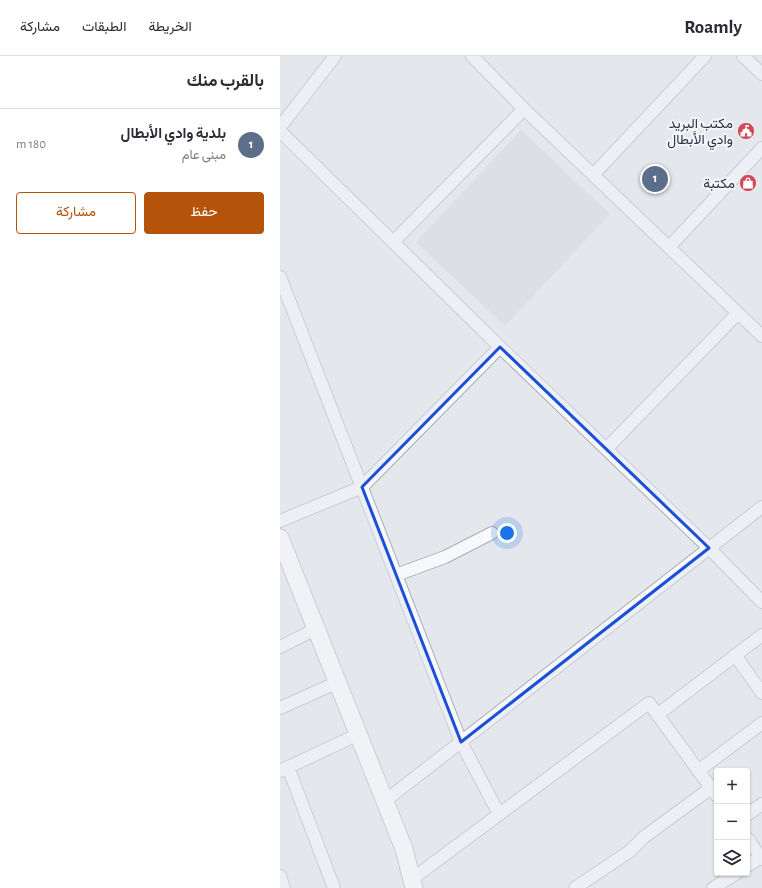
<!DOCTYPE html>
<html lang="ar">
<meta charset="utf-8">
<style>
body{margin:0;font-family:"Alegreya Sans",Vazirmatn,sans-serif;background:#f7f7f7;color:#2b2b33;direction:rtl}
.controls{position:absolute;right:12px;bottom:12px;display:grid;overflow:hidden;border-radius:4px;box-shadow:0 1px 3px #0004}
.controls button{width:36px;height:36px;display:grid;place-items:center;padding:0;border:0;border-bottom:1px solid #e1e1e2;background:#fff;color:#2b2b33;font:20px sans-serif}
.you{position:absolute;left:227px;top:477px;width:14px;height:14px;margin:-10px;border:3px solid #fff;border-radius:50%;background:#1a73e8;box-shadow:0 0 0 6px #1a73e833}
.badge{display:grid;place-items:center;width:26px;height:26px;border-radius:50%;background:#b45309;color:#fff;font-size:13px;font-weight:700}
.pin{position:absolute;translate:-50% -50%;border:2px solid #fff;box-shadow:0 1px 4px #0006}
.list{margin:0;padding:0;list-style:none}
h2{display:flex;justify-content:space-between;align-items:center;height:52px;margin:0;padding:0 16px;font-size:17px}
h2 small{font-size:13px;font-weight:400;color:#7c7c81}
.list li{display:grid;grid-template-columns:26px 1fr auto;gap:12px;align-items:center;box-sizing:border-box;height:72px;padding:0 16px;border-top:1px solid #e1e1e2}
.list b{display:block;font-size:15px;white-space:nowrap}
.list p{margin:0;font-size:13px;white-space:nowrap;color:#7c7c81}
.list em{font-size:13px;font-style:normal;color:#7c7c81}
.actions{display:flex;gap:8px;padding:12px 16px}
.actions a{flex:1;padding:9px 0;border:1px solid #b45309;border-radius:4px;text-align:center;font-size:14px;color:#b45309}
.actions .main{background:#b45309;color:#fff}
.icon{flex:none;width:22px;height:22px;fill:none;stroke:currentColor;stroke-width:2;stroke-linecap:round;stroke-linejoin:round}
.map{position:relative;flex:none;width:482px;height:832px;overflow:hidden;direction:ltr}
header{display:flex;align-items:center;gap:24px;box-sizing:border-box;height:56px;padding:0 20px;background:#fff;border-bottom:1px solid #e1e1e2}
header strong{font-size:19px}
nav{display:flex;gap:22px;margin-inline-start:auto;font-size:14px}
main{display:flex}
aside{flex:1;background:#fff}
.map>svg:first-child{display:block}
.built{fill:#d2d6de}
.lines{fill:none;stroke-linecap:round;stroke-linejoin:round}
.street-casing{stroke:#a9aeb7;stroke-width:14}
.secondary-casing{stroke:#a9aeb7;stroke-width:19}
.street{stroke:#f7f8fa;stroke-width:12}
.secondary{stroke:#fff;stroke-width:17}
.marked{fill:none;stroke:#1d4ed8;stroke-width:3;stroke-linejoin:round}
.labels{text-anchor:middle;stroke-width:4;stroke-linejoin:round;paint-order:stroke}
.poi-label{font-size:14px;fill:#2b3445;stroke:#f4f6f9;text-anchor:end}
</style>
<header>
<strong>Roamly</strong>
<nav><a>الخريطة</a><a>الطبقات</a><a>مشاركة</a></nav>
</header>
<main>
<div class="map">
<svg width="482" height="832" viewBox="0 0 482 832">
<rect width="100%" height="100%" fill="#e4e7ec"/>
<path class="built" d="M 241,74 L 330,158 L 225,270 L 136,186 Z"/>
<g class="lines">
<defs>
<path id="street" d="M 192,0 L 244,53 L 482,280
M 463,0 L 482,18
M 0,71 L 55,0
M 0,75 L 220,291 L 429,492 L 482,546
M 313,119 L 425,0
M 113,186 L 244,53
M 389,191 L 482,92
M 0,221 L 181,686 L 219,758
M 326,393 L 458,257
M 0,465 L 82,431 L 220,291
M 116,519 L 165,501 L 212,477
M 0,591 L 36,573
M 455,599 L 482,637
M 0,652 L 58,626
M 377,659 L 482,579
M 8,711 L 54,832
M 0,715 L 79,678
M 418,715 L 482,667
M 105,745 L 482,451
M 467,759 L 482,748
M 467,782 L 482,803
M 467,810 L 481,801
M 0,820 L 4,832
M 132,823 L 369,647 L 437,740
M 295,832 L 350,795 L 364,781 L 431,732
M 433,832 L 457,817"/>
<path id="secondary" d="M 0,482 L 124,793 L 134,832"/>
</defs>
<use href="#street" class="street-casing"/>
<use href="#secondary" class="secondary-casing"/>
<use href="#street" class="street"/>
<use href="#secondary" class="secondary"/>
</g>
<path d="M0 0H482V832H0ZM 220,291 L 429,492 L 181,686 L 82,431 Z" fill="#e4e7ec" fill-opacity=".55" fill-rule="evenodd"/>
<path class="marked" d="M 220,291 L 429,492 L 181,686 L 82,431 Z"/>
<defs>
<symbol id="civic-disc" viewBox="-11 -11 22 22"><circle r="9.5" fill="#d1495b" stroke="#f4f6f9"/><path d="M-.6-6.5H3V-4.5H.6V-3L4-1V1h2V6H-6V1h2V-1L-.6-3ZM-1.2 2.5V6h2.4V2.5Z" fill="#fff"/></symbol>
<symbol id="shop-disc" viewBox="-11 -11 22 22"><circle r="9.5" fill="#d1495b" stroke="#f4f6f9"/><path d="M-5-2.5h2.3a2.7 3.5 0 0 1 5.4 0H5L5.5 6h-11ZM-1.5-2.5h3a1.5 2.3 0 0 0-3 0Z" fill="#fff"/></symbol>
</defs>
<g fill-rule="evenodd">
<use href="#civic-disc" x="456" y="65" width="20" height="20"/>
<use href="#shop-disc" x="458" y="117" width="20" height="20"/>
</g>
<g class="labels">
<g class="poi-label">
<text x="453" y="72">مكتب البريد<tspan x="453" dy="16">وادي الأبطال</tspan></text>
<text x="455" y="132">مكتبة</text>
</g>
</g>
</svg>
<div class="controls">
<button>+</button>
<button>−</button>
<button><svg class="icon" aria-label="layers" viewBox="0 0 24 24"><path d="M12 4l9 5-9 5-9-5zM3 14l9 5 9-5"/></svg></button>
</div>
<div class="you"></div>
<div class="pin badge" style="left:375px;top:123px;background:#5c6f8a">1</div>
</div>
<aside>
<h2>بالقرب منك<small></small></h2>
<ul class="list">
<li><span class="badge" style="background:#5c6f8a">1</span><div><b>بلدية وادي الأبطال</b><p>مبنى عام</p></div><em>180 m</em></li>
</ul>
<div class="actions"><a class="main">حفظ</a><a>مشاركة</a></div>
</aside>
</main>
